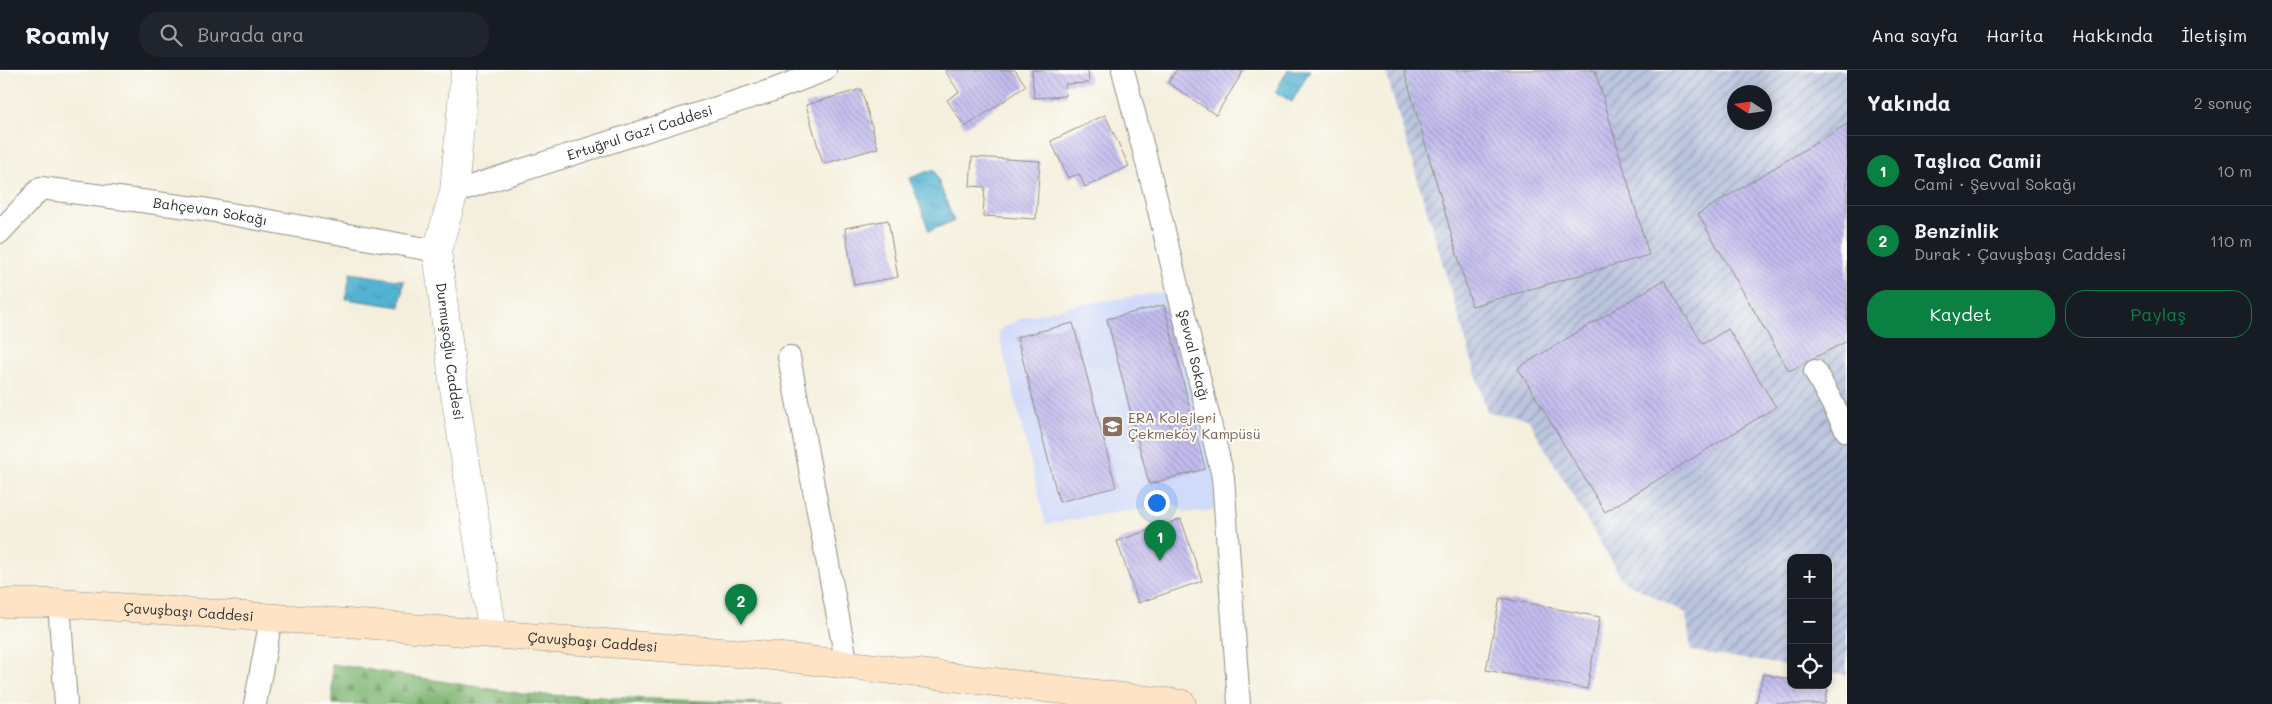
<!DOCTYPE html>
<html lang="tr">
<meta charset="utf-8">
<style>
body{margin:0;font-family:Mali,sans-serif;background:#20242c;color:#f1f3f6}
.controls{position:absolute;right:15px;bottom:15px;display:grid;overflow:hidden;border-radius:10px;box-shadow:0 2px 8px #0003}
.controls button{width:45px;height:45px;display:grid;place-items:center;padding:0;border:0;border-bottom:1px solid #363941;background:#171b24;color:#f1f3f6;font:25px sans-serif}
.compass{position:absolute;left:1727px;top:15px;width:45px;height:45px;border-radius:50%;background:#171b24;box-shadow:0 2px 8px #0003;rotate:282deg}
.you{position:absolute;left:1156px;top:432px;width:18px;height:18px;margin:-12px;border:4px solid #fff;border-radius:50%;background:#1a73e8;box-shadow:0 0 0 8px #1a73e833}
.badge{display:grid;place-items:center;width:32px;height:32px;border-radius:50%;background:#0b8043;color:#fff;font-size:16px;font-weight:700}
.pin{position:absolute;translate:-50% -41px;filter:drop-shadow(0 1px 2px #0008)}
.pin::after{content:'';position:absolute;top:26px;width:18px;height:15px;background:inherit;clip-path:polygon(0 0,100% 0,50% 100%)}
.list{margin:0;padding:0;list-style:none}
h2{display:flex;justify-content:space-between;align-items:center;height:65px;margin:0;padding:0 20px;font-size:21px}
h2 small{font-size:16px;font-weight:400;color:#9ea1a6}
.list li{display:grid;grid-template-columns:32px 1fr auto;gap:15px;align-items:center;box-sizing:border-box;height:70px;padding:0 20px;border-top:1px solid #363941}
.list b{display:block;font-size:19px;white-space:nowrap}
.list p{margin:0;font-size:16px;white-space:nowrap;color:#9ea1a6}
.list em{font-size:16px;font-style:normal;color:#9ea1a6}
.actions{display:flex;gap:10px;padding:15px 20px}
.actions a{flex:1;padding:11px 0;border:1px solid #0b8043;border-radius:20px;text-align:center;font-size:18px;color:#0b8043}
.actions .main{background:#0b8043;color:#fff}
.icon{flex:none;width:28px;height:28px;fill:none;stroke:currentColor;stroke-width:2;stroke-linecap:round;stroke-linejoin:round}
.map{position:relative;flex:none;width:1847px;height:634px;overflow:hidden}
header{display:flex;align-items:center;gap:30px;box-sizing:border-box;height:70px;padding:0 25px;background:#171b24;border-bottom:1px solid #363941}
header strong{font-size:24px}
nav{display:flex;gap:28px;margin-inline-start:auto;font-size:18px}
.search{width:350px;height:45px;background:#20242c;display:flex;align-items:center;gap:12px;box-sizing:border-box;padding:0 18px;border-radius:20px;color:#9ea1a6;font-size:19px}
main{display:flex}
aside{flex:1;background:#171b24}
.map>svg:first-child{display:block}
.built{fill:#d0daf9}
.industrial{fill:url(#industrial-furrows);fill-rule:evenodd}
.forest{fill:url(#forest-firs);stroke:#54704e}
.water{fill:url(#water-ripples);stroke:#3f6e7e}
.building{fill:url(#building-back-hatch)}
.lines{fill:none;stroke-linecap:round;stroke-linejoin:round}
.minor-casing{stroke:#908d84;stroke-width:24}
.tertiary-casing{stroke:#908d84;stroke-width:29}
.secondary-casing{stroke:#908d84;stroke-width:29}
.minor{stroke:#fff;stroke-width:22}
.tertiary{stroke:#fff;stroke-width:28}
.secondary{stroke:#fee4c5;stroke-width:28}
.labels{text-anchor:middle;stroke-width:4;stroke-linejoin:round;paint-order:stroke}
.street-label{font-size:14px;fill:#2b2b2b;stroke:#fdfcf7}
.education-label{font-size:14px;fill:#785e54;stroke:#fdfcf7;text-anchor:start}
</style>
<header>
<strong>Roamly</strong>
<div class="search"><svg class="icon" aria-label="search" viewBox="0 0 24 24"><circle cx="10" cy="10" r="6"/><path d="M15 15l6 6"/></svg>Burada ara</div>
<nav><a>Ana sayfa</a><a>Harita</a><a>Hakkında</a><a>İletişim</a></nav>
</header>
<main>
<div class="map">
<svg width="1847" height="634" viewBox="0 0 1847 634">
<defs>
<pattern id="industrial-furrows" width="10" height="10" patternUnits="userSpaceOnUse" patternTransform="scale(1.25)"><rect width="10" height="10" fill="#bac4de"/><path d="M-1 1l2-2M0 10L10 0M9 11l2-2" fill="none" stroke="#979fb4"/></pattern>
<pattern id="forest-firs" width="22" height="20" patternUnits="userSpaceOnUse" patternTransform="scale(1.25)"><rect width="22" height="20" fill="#7db471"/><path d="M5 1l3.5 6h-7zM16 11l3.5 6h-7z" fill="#67935d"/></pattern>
<pattern id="water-ripples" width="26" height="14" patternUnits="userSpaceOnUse" patternTransform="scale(1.25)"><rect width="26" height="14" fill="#53b2d2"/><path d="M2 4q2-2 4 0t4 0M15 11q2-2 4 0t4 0" fill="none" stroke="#4591ab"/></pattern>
<pattern id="building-back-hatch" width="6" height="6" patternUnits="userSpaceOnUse" patternTransform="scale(1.25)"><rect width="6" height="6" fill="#c3bcef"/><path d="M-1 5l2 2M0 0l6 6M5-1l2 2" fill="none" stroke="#9f99c2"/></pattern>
</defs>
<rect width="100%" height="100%" fill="#fdfcf7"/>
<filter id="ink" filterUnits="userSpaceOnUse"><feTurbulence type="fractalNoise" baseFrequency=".02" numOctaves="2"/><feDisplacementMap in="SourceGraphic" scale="10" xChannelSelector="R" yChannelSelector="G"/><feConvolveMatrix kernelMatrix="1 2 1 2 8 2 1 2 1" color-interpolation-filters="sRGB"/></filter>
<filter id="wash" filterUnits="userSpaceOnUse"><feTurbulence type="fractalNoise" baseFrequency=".0096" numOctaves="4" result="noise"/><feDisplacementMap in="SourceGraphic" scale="20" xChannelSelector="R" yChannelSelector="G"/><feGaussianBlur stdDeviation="1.12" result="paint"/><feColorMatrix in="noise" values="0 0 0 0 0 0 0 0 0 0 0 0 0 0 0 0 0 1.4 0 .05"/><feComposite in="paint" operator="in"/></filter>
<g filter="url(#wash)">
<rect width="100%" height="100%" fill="#f4efdd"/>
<path class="built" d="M 1170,221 L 1215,410 L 1217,440 L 1185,443 L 1175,434 L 1046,454 L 998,261 L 1022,248 L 1081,234 Z"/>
<path class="industrial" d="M 1385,0 L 1847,0 L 1847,605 L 1828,602 L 1828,488 L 1791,488 L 1791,596 L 1691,581 L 1686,544 L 1622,510 L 1528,349 L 1487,342 ZM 1734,22 L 1764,22 L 1764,52 L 1734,52 Z"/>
<path class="forest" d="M 332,594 L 523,624 L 784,634 L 332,634 Z"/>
<path class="water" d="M 1288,0 L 1310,0 L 1292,32 L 1275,22 Z
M 934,99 L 954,151 L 929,161 L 910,108 Z
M 350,203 L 404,211 L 400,237 L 346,229 Z"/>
<g id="blocks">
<path class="building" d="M 947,0 L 1015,0 L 1026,16 L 965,57 L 947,30 L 959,22 L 945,1 Z
M 1032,0 L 1088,0 L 1089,13 L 1065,14 L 1066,26 L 1034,28 Z
M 1176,0 L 1244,0 L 1216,45 L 1168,13 Z
M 1404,0 L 1595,0 L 1649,185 L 1472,236 Z
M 861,19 L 878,78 L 823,94 L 806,35 Z
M 1105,45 L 1129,96 L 1085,117 L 1079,104 L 1068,108 L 1051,71 Z
M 1847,54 L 1847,271 L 1789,301 L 1698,144 Z
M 972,87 L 1040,91 L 1036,149 L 983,146 L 985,117 L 970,116 Z
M 888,150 L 898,207 L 854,215 L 845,158 Z
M 1664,210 L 1703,274 L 1728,259 L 1776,337 L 1605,442 L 1518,298 Z
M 1164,235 L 1205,399 L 1149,414 L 1107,249 Z
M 1073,253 L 1116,417 L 1059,432 L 1017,267 Z
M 1181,449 L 1202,511 L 1138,533 L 1117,471 Z
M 1500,528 L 1600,547 L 1587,619 L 1486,600 Z
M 1763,604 L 1791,610 L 1791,615 L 1812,615 L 1828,619 L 1825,634 L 1756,634 Z"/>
</g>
</g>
<g filter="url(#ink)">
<use href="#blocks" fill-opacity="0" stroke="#908d84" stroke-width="1"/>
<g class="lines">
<defs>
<g id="minor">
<path id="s1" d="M 1123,0 L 1155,124 L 1223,407 L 1239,634"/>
<path id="s2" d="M 454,122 L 773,20 L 825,0"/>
<path id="s3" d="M 0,162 L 41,118 L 203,139 L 437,181"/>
<path d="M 789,287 L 847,595"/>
<path d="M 1815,301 L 1847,361"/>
<path d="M 59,533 L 66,634"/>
<path d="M 255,634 L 271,549"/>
</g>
<g id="tertiary">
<path id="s4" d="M 465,0 L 454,122 L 437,181 L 454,318 L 493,564"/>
</g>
<g id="secondary">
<path id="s5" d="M 0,533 L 59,533 L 335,552 L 773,586 L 1182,634"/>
</g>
</defs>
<use href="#minor" class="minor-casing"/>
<use href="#tertiary" class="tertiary-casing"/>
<use href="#secondary" class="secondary-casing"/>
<use href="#minor" class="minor"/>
<use href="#tertiary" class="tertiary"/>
<use href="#secondary" class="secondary"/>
</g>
</g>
<defs>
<symbol id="school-square" viewBox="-11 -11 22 22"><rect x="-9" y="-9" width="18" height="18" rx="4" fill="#8d6e63" stroke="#fdfcf7"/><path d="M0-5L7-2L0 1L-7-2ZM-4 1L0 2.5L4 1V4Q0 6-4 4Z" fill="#fff"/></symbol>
</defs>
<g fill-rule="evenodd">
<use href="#school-square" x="1100" y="344" width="25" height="25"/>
</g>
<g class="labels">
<g class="street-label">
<text dy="5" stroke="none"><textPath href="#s2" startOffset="195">Ertuğrul Gazi Caddesi</textPath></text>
<text dy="5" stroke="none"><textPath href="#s3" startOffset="231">Bahçevan Sokağı</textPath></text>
<text dy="5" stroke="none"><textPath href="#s4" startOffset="285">Durmuşoğlu Caddesi</textPath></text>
<text dy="5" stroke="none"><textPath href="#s1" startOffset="294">Şevval Sokağı</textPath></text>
<text dy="5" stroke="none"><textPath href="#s5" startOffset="189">Çavuşbaşı Caddesi</textPath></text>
<text dy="5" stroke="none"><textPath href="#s5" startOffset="594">Çavuşbaşı Caddesi</textPath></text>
</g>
<g class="education-label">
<text x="1128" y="353">ERA Kolejleri<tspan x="1128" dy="16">Çekmeköy Kampüsü</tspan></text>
</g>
</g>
</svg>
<div class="controls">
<button>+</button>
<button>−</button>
<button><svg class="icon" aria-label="locate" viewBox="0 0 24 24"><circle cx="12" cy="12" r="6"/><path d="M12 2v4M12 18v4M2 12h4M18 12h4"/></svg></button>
</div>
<svg class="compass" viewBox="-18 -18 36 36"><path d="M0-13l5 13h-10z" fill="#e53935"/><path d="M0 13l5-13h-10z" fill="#9ea1a6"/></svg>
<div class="you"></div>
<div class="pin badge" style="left:1160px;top:491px">1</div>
<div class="pin badge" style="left:741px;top:555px">2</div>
</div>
<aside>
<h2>Yakında<small>2 sonuç</small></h2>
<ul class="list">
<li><span class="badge">1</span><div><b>Taşlıca Camii</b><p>Cami · Şevval Sokağı</p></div><em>10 m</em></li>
<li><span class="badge">2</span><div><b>Benzinlik</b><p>Durak · Çavuşbaşı Caddesi</p></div><em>110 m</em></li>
</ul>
<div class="actions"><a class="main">Kaydet</a><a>Paylaş</a></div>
</aside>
</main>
